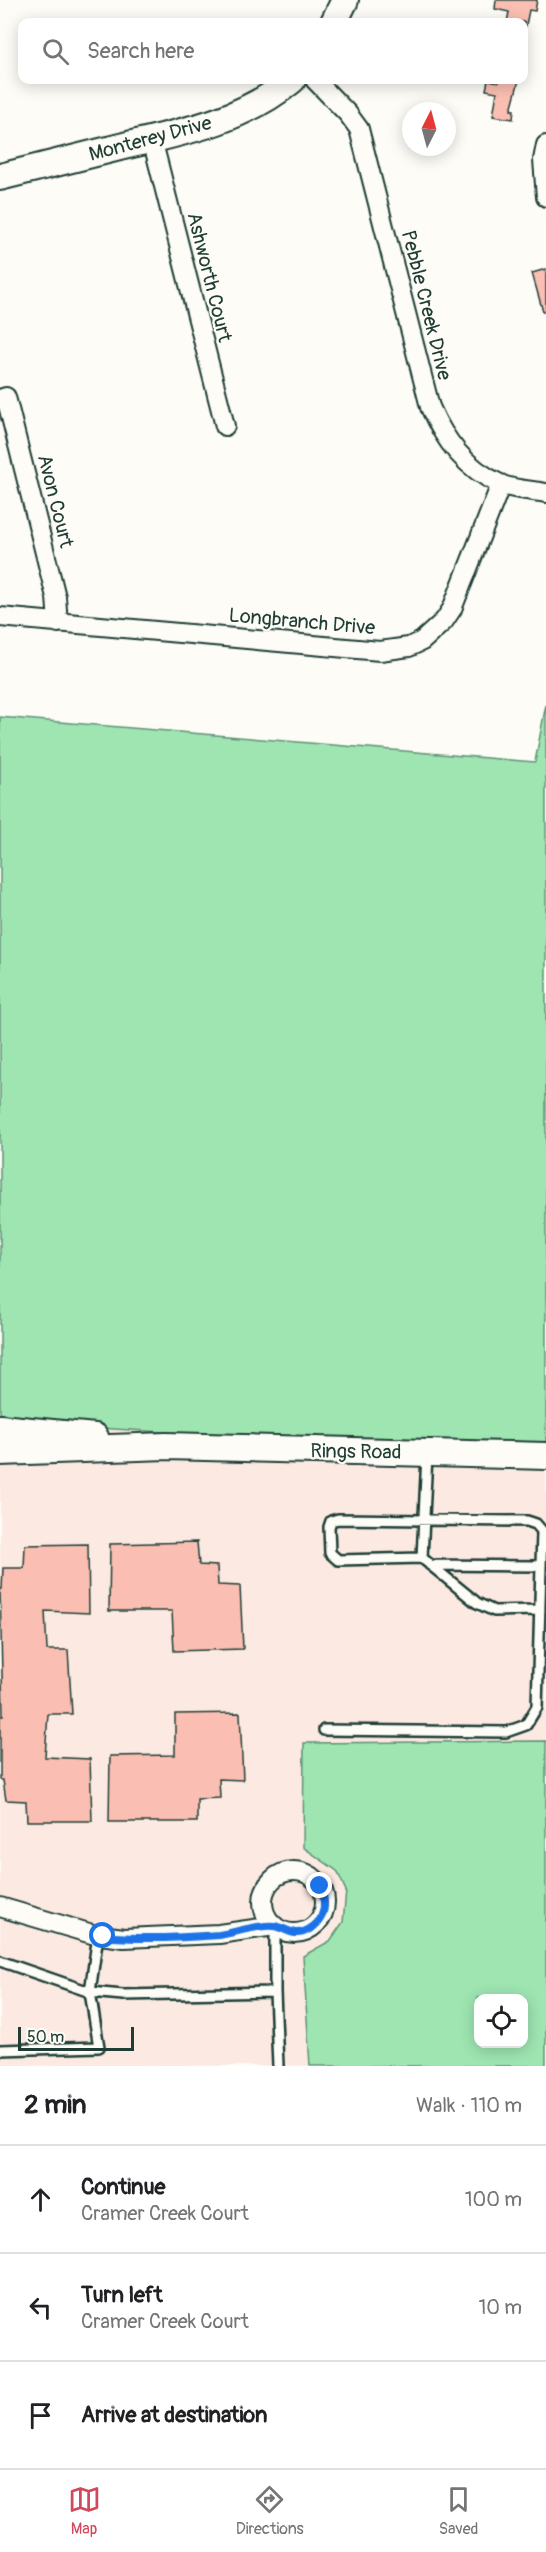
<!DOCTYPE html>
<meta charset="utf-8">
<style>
body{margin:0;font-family:Pangolin,sans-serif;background:#f2f2f2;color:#202124}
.controls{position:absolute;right:18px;bottom:18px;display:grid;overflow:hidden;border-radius:12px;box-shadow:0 3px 15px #0003}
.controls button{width:54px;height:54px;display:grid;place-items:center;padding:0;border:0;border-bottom:2px solid #e0e0e0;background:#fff;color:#202124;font:30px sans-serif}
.compass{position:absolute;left:402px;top:102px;width:54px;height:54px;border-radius:50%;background:#fff;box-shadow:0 3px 15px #0003;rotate:6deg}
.scale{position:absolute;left:18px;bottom:15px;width:116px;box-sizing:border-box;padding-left:6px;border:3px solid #1f3d34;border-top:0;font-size:16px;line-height:21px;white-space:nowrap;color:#1f3d34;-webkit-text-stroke:4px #fdfcf7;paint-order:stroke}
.stop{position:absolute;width:18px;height:18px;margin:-14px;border:4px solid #1a73e8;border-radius:50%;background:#fff}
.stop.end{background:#1a73e8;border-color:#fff;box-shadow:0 2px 6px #0008}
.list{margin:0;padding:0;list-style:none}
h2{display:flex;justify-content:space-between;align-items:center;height:78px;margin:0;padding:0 24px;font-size:26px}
h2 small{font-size:20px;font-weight:400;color:#757577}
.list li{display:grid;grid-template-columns:39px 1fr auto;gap:18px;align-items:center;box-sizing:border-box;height:108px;padding:0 24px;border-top:2px solid #e0e0e0}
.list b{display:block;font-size:22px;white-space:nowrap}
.list p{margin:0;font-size:20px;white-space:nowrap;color:#757577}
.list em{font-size:20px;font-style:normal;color:#757577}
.icon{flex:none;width:33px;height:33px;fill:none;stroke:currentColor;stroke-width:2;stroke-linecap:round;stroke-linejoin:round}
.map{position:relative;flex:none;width:546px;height:2066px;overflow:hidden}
.search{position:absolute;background:#fff;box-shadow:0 3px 15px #0003;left:18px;right:18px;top:18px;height:66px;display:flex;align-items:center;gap:15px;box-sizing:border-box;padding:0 21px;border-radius:12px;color:#757577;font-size:22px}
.sheet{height:402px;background:#fff}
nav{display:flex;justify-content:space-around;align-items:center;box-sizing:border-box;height:84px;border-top:2px solid #e0e0e0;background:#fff;font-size:16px;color:#757577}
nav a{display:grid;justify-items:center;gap:3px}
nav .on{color:#d1495b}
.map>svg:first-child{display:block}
.built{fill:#fceae2}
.green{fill:#9ee5b2;stroke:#5e9173;stroke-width:1.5;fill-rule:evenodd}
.building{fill:#fabfb2;stroke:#1f3d34;stroke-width:1.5}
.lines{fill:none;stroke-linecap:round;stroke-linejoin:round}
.lane-casing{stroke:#1f3d34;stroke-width:14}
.street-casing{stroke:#1f3d34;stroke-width:22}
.secondary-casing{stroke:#1f3d34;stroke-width:30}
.lane{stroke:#fdfcf7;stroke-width:9}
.street{stroke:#fdfcf7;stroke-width:18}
.secondary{stroke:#fdfcf7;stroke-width:26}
.route{stroke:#1a73e8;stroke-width:8}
.labels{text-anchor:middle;stroke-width:4.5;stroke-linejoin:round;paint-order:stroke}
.street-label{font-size:20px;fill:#1f3d34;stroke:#fdfcf7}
</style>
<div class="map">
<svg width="546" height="2066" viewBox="0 0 546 2066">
<rect width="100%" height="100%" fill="#fdfcf7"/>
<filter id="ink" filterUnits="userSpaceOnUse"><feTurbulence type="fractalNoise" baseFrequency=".0167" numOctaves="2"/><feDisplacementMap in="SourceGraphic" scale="12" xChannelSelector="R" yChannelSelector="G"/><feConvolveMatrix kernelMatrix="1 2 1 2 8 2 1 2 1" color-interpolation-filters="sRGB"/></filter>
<g filter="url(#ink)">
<path class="built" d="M 0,1417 L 31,1418 L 57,1425 L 546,1445 L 546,1741 L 304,1743 L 303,1846 L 337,1871 L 346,1891 L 343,1922 L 330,1941 L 303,1956 L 310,2066 L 0,2066 Z"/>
<path class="green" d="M 546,704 L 546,1445 L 279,1439 L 114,1429 L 57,1425 L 31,1418 L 0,1417 L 0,717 L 535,762 Z
M 546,1741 L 546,2066 L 310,2066 L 303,1956 L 330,1941 L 343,1922 L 346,1891 L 337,1871 L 303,1847 L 304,1743 ZM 478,1998 L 524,1998 L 524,2044 L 478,2044 Z"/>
<path class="building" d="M 496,0 L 537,0 L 535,11 L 529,10 L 525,30 L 524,22 L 507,22 L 509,12 L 495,9 Z
M 488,80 L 499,82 L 500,80 L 519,80 L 511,110 L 514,110 L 513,119 L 493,116 L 497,92 L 486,90 Z
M 546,269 L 546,311 L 543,312 L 532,273 Z
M 197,1542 L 199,1565 L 217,1566 L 218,1585 L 240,1586 L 243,1649 L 174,1651 L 172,1611 L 109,1611 L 110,1544 Z
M 88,1544 L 89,1613 L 45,1611 L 47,1650 L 68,1650 L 72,1714 L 48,1714 L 45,1757 L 90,1759 L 92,1821 L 27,1821 L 26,1801 L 6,1800 L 3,1780 L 0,1780 L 0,1716 L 3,1716 L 0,1589 L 2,1589 L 3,1568 L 24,1568 L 25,1545 Z
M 240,1713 L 243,1780 L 219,1779 L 220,1798 L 197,1799 L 197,1822 L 109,1822 L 110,1756 L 175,1755 L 175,1714 Z"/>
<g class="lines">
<defs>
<path id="lane" d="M 427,1455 L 422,1558 L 477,1603 L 494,1611 L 540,1610
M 430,1565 L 541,1566
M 324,1730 L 506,1732 L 526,1725 L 537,1707 L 542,1531 L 536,1524 L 527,1521 L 338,1519 L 331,1521 L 329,1527 L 330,1553 L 338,1560 L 422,1558
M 0,1961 L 90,1992 L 123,1995 L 275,1992 L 275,1926
M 275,1992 L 278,2066
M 0,2050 L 99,2047 L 90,1992 L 98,1935"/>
<path id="street" d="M 315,80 L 348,114 L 359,129 L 430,407 C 445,441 465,468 500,484 C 514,490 531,490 546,493
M 152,139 L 225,426
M 546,145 L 543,160 L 546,197
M 0,399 L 6,397 L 56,597 L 58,623
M 0,617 L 380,651 L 409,647 L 422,641 L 444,621 L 452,609 L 501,484
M263 1902a31 31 0 1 1 62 0a31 31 0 1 1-62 0Z
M 0,1907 L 92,1934 L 124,1938 L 219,1934 L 275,1926"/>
<path id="secondary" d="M 334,22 L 345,0
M 0,177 C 41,167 83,156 124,146 C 184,132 244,120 292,80
M 0,1428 L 95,1437
M 0,1452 L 166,1446 L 546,1456"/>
</defs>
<use href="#lane" class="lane-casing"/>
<use href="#street" class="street-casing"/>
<use href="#secondary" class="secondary-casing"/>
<use href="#lane" class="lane"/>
<use href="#street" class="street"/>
<use href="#secondary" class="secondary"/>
</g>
</g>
<g class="lines" filter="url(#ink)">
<path class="route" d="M 103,1936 C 141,1940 181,1938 219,1935 C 234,1933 259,1924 274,1926 C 287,1928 293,1938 308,1930 C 326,1921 327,1902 320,1886"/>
</g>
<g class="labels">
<g class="street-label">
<text transform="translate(150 138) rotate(-15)" y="7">Monterey Drive</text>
<text transform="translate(210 277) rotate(76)" y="7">Ashworth Court</text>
<text transform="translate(427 305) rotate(76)" y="7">Pebble Creek Drive</text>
<text transform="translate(56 501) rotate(76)" y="7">Avon Court</text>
<text transform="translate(302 621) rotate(5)" y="7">Longbranch Drive</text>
<text transform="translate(356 1451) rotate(1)" y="7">Rings Road</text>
</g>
</g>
</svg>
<div class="controls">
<button><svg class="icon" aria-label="locate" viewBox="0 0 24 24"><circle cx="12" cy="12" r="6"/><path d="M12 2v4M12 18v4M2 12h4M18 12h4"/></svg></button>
</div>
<svg class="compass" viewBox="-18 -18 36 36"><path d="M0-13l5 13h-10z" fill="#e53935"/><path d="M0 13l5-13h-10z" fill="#757577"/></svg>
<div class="scale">50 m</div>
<div class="stop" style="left:103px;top:1936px"></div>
<div class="stop end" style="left:320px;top:1886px"></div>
<div class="search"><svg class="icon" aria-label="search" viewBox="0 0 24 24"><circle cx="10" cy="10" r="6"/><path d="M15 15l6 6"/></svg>Search here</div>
</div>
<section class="sheet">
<h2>2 min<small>Walk · 110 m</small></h2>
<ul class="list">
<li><svg class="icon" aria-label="ahead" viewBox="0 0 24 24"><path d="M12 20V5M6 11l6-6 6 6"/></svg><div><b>Continue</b><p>Cramer Creek Court</p></div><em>100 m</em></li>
<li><svg class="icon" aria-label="left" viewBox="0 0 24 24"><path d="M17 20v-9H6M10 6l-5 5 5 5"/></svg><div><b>Turn left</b><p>Cramer Creek Court</p></div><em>10 m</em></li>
<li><svg class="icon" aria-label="arrive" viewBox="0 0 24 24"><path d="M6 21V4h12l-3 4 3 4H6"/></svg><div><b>Arrive at destination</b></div></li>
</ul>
</section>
<nav>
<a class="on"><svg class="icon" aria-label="map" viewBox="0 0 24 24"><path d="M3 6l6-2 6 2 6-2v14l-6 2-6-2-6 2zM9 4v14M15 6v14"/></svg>Map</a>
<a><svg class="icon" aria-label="directions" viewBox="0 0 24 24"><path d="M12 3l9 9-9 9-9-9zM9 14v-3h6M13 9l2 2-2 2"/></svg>Directions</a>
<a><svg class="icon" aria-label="saved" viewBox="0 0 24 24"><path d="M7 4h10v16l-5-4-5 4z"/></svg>Saved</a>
</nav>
